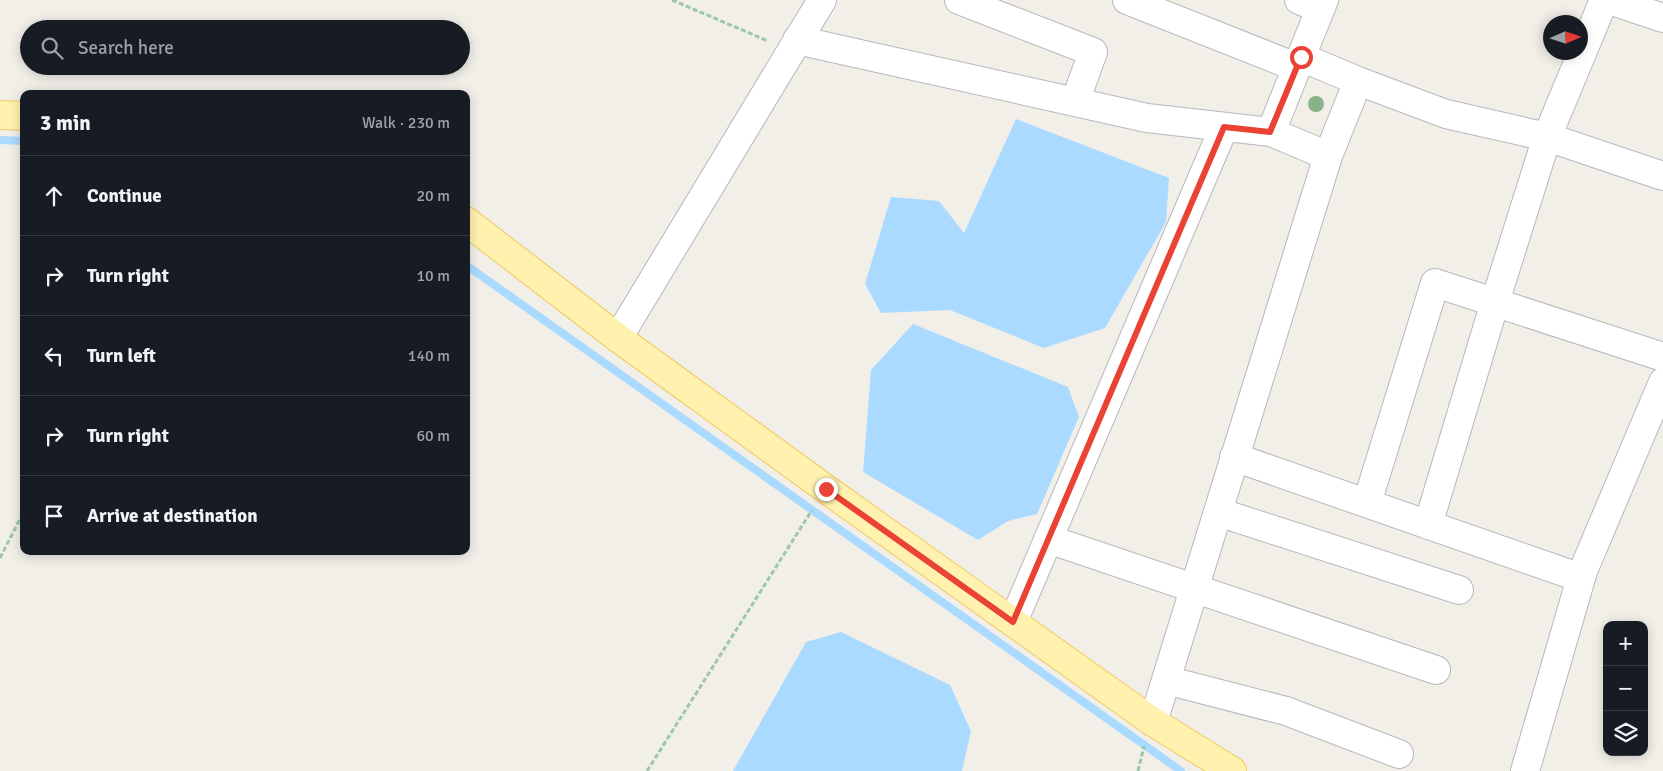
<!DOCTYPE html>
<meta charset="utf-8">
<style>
body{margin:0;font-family:Signika,sans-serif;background:#20242c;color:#f1f3f6}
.controls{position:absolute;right:15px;bottom:15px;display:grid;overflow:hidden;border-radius:10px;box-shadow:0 2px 12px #0003}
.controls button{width:45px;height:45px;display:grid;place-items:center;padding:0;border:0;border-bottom:1px solid #363941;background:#171b24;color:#f1f3f6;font:25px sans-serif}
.compass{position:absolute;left:1543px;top:15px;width:45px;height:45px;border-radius:50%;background:#171b24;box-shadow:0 2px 12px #0003;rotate:87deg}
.stop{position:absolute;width:15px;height:15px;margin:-11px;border:4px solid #ea4335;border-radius:50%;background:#fff}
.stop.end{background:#ea4335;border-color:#fff;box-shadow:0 1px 5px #0008}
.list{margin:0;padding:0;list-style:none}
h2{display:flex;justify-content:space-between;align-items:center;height:65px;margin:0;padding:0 20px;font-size:21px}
h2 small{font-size:16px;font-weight:400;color:#9ea1a6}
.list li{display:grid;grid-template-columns:32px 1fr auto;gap:15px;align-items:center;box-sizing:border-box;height:80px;padding:0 20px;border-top:1px solid #363941}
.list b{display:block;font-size:19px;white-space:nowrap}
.list em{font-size:16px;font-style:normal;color:#9ea1a6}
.icon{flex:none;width:28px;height:28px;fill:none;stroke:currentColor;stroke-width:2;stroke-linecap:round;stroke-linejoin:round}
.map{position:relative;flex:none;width:1663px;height:771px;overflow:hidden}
.search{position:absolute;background:#171b24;box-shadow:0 2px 12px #0003;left:20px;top:20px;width:450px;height:55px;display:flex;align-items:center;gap:12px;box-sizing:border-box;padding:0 18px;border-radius:28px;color:#9ea1a6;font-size:19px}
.panel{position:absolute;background:#171b24;box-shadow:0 2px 12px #0003;left:20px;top:90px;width:450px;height:465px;border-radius:10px}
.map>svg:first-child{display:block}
.water{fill:#aadaff}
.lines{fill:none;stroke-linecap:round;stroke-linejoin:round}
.stream{stroke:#aadaff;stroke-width:8}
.minor-casing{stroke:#b5b8bc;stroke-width:30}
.major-casing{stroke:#f2c960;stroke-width:30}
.path{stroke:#9cc7a9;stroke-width:3;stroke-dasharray:5 2.5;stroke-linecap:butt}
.minor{stroke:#fff;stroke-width:28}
.major{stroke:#fff2af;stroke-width:28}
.tree{fill:#89b387}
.route{stroke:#ea4335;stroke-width:6}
</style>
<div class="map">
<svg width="1663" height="771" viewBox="0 0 1663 771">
<rect width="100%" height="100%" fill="#f1efe8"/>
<path class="water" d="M 1016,119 L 1169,178 L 1166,222 L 1105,328 L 1044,348 L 950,310 L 881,313 L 865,284 L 891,197 L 939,201 L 964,233 Z
M 913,324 L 1068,387 L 1079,417 L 1037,514 L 1008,521 L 978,540 L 863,472 L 871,370 Z
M 841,632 L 950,685 L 971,731 L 962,771 L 733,771 L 806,642 Z"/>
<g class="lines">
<path class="stream" d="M 0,140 L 24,141
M 466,265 L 1181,771"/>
<defs>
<path id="minor" d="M 959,0 L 1093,52 L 1075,102
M 1127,0 L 1296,67
M 1299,0 L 1320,9
M 1609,0 L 1663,18
M 797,40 L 1147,118 L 1271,132
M 1301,57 L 1324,0
M 1358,81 L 1446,114 L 1547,137 L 1663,176
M 618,338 L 822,0
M 1234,457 L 1581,578
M 1367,503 L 1435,283 L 1663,357
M 1218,512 L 1459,590
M 1428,525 L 1495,302 L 1547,137 L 1604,0
M 1048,539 L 1436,670
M 1013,622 L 1224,127
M 1166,680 L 1286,711 L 1399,754
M 1153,722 L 1328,156 L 1358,81 L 1301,57 L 1271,132 L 1328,156
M 1525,771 L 1583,571 L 1663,382"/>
<path id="major" d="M 0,115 L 24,116
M 466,221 L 618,338 L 826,489 L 1153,722 L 1232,771"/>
</defs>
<use href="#minor" class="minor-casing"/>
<use href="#major" class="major-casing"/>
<path class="path" d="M 672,0 L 768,41
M 0,558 L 24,511
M 647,771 L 812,510
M 1138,771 L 1144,746"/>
<use href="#minor" class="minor"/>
<use href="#major" class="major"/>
</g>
<circle class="tree" cx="1316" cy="104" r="8"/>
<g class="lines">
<path class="route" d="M 826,489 L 1013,622 L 1224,127 L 1270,132 L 1301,57"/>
</g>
</svg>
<div class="controls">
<button>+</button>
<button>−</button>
<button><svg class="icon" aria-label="layers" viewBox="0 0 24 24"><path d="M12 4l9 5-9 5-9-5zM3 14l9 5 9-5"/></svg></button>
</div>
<svg class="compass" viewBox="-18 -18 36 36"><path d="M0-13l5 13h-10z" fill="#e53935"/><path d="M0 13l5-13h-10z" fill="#9ea1a6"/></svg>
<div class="stop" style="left:1301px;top:57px"></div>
<div class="stop end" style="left:826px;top:489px"></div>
<div class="search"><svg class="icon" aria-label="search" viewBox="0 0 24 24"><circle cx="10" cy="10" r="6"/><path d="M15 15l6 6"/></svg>Search here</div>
<section class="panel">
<h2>3 min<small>Walk · 230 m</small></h2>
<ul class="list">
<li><svg class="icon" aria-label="ahead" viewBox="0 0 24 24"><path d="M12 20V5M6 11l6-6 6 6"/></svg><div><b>Continue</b></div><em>20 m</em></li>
<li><svg class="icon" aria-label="right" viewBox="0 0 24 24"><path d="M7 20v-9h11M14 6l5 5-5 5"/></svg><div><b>Turn right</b></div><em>10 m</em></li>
<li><svg class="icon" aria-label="left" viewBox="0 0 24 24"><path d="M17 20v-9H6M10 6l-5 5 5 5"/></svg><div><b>Turn left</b></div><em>140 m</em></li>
<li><svg class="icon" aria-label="right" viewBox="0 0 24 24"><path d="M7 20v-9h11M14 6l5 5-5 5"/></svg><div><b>Turn right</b></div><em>60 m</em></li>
<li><svg class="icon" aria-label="arrive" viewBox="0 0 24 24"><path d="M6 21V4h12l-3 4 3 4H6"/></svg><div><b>Arrive at destination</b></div></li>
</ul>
</section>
</div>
